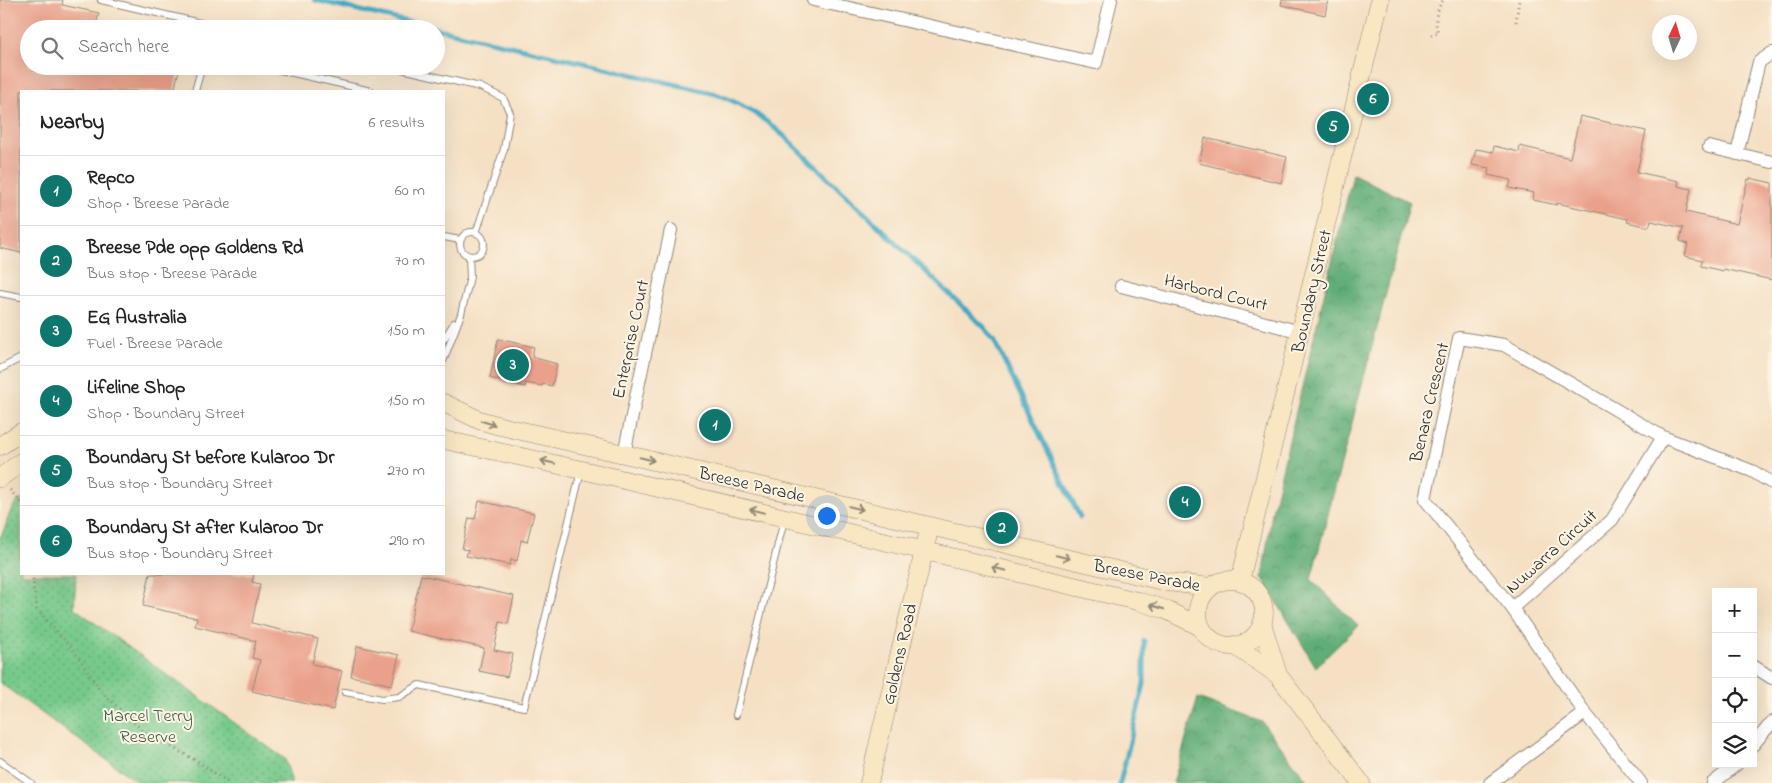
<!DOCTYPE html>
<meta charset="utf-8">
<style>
body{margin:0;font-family:"Indie Flower",sans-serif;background:#f2f2f2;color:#222}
.controls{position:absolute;right:15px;bottom:15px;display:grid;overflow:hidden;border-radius:0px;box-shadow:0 5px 20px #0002}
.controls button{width:45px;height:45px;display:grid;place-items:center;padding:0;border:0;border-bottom:1px solid #e0e0e0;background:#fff;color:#222;font:25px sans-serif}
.compass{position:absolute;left:1652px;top:15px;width:45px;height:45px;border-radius:50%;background:#fff;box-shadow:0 5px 20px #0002;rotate:4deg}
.you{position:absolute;left:826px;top:515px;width:18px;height:18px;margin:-12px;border:4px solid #fff;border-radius:50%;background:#1a73e8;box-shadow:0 0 0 8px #1a73e833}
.badge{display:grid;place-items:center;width:32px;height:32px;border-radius:50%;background:#0f766e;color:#fff;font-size:16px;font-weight:700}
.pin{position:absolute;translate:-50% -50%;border:2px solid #fff;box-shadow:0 1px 5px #0006}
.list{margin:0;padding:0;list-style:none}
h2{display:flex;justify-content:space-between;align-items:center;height:65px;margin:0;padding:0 20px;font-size:21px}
h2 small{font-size:16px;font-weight:400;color:#767676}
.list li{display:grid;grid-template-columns:32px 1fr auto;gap:15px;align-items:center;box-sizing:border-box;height:70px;padding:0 20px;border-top:1px solid #e0e0e0}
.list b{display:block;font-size:19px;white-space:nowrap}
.list p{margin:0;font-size:16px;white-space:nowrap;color:#767676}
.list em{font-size:16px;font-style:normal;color:#767676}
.icon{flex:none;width:28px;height:28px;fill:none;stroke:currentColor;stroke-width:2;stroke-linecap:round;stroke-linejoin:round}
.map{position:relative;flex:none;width:1772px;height:783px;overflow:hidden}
.search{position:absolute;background:#fff;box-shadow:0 5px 20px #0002;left:20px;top:20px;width:425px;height:55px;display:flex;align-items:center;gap:12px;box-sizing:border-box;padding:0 18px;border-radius:28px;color:#767676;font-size:19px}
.panel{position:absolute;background:#fff;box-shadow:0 5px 20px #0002;left:20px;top:90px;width:425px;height:485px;border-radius:0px}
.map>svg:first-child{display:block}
.forest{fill:url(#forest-crowns);stroke:#466c51}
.park{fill:url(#park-dots);stroke:#507a5b}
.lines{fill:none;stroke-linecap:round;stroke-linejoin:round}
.stream{stroke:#42a8c2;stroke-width:5}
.building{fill:#eaa18b}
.lane-casing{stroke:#908678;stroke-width:8}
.street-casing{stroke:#908678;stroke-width:14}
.secondary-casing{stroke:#908678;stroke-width:19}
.path{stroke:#908678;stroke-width:3;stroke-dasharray:1 4;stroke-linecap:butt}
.lane{stroke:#fff;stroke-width:6}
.street{stroke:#fff;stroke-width:12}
.secondary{stroke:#f9e7c3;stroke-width:18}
.oneway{stroke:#928977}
.labels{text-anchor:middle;stroke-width:4;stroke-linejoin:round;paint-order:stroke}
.street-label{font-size:18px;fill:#2b2b2b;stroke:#fcf5e5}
.park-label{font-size:18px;fill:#425a48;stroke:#fcf5e5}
</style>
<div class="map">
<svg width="1772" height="783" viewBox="0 0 1772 783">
<defs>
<pattern id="forest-crowns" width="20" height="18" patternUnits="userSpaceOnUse" patternTransform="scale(1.25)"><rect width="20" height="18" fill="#60ad77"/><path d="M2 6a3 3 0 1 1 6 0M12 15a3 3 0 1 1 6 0" fill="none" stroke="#4f8d62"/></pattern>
<pattern id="park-dots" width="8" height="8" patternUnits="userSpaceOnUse" patternTransform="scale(1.25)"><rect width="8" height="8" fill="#76c98b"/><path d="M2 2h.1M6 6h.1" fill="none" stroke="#61a372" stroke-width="1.8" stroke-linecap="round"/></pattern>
</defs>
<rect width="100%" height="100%" fill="#fcf5e5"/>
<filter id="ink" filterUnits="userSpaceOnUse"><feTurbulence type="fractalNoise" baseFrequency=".02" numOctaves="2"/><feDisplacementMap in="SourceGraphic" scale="10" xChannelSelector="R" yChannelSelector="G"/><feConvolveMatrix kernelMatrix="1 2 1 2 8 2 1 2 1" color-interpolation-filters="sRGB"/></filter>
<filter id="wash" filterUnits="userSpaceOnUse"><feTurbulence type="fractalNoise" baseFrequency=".0096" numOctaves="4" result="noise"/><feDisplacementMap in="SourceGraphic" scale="20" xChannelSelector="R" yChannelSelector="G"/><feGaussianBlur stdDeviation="1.12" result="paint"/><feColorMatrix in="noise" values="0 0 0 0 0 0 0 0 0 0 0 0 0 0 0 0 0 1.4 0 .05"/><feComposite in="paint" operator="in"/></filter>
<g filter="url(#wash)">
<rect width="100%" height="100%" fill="#f5e0c4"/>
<path class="forest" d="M 1353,174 L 1410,202 L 1311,579 L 1358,626 L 1316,667 L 1262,578 L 1272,512 Z
M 1198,698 L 1262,722 L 1309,783 L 1173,783 Z"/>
<path class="park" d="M 21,499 L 21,574 L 76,574 L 74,608 L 285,759 L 292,783 L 139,783 L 0,683 L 0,537 C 10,522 6,510 21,499 Z"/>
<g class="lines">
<path class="stream" d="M 315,0 L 716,94 C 745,105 761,116 784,136 L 985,328 L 994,340 L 1080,517
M 1120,783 L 1144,684 L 1144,641"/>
</g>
<g id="blocks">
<path class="building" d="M 0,0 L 63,0 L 62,5 L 99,13 L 95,29 L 29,29 L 29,66 L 180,66 L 174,91 L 21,91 L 21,253 L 0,248 Z
M 1282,0 L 1328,0 L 1325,15 L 1281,5 Z
M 1580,116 L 1646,131 L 1637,172 L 1679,181 L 1678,186 L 1691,189 L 1686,212 L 1737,224 L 1748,179 L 1750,180 L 1750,178 L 1772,183 L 1772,280 L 1723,269 L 1723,271 L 1701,266 L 1702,260 L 1685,256 L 1688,244 L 1680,241 L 1683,228 L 1651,221 L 1649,227 L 1627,222 L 1628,219 L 1557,203 L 1557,205 L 1533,200 L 1534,193 L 1509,188 L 1511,180 L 1488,175 L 1489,168 L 1472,165 L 1476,149 L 1493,152 L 1494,146 L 1519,152 L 1520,146 L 1570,158 Z
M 1205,138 L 1287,157 L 1281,183 L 1199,163 Z
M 498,339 L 534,347 L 532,357 L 557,364 L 552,386 L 543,384 L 542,386 L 526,383 L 525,387 L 490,378 Z
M 479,501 L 534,513 L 527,542 L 521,540 L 517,561 L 511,559 L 510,565 L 466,556 L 468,550 L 462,549 L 469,518 L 475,519 Z
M 150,574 L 254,574 L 252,582 L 260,584 L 252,623 L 318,639 L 312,664 L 342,671 L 333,710 L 252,691 L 260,660 L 252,658 L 256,641 L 195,626 L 197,618 L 143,606 Z
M 421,575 L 514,596 L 508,624 L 500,622 L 494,650 L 513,654 L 507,677 L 479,671 L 484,648 L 408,631 Z
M 357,646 L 399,655 L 392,685 L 351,676 Z"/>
</g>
</g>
<g filter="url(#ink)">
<use href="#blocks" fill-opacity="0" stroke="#908678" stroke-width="1"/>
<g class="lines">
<defs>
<path id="lane" d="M 101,0 L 226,29
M 263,66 L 371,91
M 389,66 L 480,87 L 503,98 L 510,113 L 504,149 L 476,233
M 195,91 L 202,66
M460 244a12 12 0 1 1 24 0a12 12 0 1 1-24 0Z
M 444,237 L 460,240
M 0,293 L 21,297
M 444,339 L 454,323
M 444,359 L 461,314 L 470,277 L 469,257
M 0,369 L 21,358
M 345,692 L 382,699 L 399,697 L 419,685 L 524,707 L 581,471
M 736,715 L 784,520
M 0,761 L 31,783"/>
<path id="street" d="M 813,0 L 1096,63 L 1111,0
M 1709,147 L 1772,162
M 1737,154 L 1759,62 L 1772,53
M 1121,286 L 1301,332
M 624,454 L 671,230
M 1512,608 L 1612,520 L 1663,437 L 1752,471 L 1772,483
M 1753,666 L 1772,678
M 1753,745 L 1772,722
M 1490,783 L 1585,713
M 1641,783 L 1585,713 L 1512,608 L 1425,499 L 1459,338 L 1504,345 L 1663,437
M 1713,783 L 1737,764"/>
<path id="secondary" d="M 444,403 L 479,420 L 500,426 L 624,454 L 1167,582 L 1210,587
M 444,440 L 582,470 L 1137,601 L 1164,609 L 1201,627
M 0,446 L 21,432
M 0,478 L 21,462
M1198 613a33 33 0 1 1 66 0a33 33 0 1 1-66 0Z
M 1240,581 L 1380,0
M 1262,623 L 1278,675
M 1234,645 L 1278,675 L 1361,783
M 869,783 L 930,526"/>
</defs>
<use href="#lane" class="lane-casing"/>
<use href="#street" class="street-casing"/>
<use href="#secondary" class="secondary-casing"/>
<path class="path" d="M 1516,22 L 1519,0
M 1431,35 L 1438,33 C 1434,22 1436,10 1443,0
M 10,490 L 21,503
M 32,574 L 37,609 L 72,648 L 102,692 L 143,731 L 197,761 L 229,783"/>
<use href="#lane" class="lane"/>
<use href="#street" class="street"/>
<use href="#secondary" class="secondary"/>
</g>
<defs><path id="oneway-shaft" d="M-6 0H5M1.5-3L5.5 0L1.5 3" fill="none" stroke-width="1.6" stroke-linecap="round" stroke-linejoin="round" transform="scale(1.25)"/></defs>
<g class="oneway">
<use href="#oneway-shaft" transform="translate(488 423) rotate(17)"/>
<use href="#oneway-shaft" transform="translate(647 459) rotate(13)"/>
<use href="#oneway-shaft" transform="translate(548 462) rotate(-167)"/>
<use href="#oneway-shaft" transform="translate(856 508) rotate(13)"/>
<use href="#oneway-shaft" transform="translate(757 511) rotate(-167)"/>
<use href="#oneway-shaft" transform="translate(1063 557) rotate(13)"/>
<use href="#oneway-shaft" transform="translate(999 569) rotate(-167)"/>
<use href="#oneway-shaft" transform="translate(1157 607) rotate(-162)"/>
</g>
</g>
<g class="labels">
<g class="street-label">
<text transform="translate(1311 291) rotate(-77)" y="6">Boundary Street</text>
<text transform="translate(1216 292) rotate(14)" y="6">Harbord Court</text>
<text transform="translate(630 339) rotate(-78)" y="6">Enterprise Court</text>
<text transform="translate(1429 402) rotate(-77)" y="6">Benara Crescent</text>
<text transform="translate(752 484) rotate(13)" y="6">Breese Parade</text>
<text transform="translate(1551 551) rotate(-42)" y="6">Nuwarra Circuit</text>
<text transform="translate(1147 575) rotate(11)" y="6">Breese Parade</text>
<text transform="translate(899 654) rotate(-77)" y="6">Goldens Road</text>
</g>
<g class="park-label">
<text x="148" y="721">Marcel Terry<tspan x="148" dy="21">Reserve</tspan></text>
</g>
</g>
</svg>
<div class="controls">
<button>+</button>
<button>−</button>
<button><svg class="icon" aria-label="locate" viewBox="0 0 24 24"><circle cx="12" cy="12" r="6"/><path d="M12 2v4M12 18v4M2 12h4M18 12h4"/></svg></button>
<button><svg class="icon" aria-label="layers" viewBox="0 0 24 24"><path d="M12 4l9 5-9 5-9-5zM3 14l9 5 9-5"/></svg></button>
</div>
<svg class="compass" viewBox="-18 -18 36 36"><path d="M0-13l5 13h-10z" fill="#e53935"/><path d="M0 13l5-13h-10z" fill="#767676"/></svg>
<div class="you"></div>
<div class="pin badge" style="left:715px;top:425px">1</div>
<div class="pin badge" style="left:1002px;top:528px">2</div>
<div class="pin badge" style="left:513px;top:365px">3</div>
<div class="pin badge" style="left:1185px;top:502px">4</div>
<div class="pin badge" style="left:1333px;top:127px">5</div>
<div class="pin badge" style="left:1373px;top:99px">6</div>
<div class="search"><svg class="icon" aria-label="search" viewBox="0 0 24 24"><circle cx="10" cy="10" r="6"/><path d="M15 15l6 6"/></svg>Search here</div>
<section class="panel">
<h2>Nearby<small>6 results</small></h2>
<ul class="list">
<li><span class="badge">1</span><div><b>Repco</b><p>Shop · Breese Parade</p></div><em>60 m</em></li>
<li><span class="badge">2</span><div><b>Breese Pde opp Goldens Rd</b><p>Bus stop · Breese Parade</p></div><em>70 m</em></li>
<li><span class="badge">3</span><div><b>EG Australia</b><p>Fuel · Breese Parade</p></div><em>150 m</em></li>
<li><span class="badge">4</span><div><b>Lifeline Shop</b><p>Shop · Boundary Street</p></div><em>150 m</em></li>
<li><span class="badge">5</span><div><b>Boundary St before Kularoo Dr</b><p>Bus stop · Boundary Street</p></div><em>270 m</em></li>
<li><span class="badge">6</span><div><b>Boundary St after Kularoo Dr</b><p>Bus stop · Boundary Street</p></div><em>290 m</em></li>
</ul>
</section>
</div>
